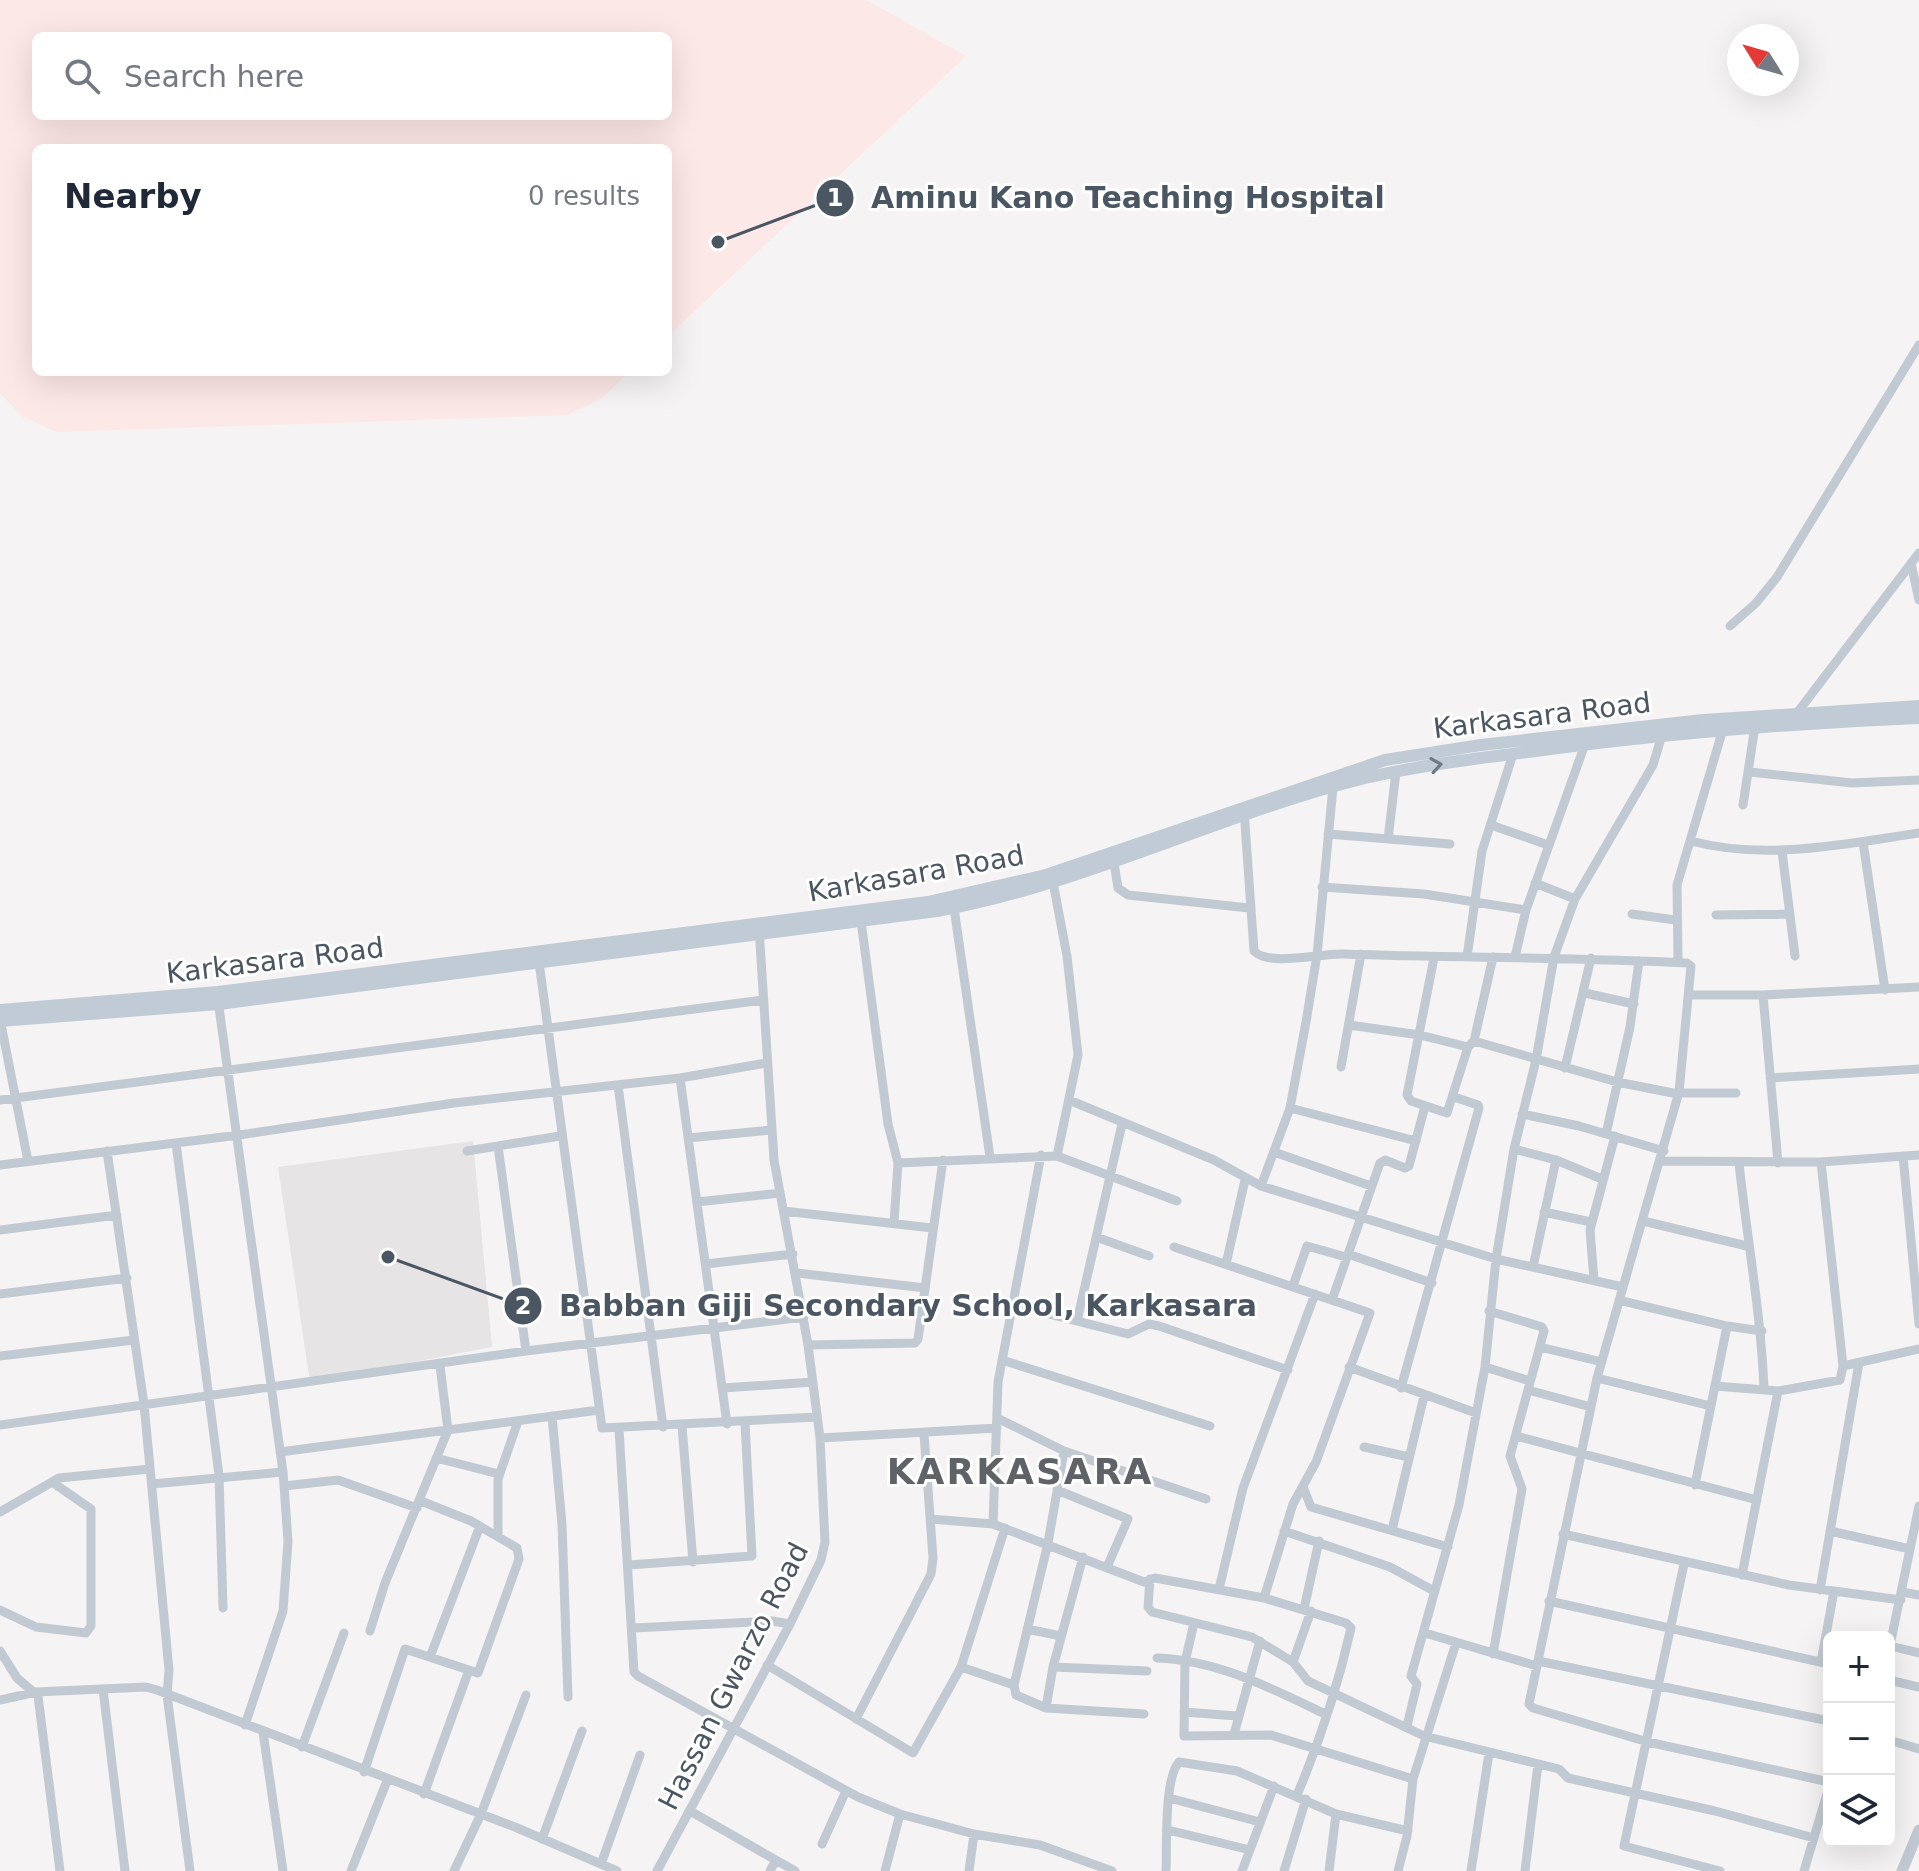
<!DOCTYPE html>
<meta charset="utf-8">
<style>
body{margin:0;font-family:"DejaVu Sans",sans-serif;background:#f2f2f3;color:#1f2937}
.controls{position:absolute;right:24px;bottom:24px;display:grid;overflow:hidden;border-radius:12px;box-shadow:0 8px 32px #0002}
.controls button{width:72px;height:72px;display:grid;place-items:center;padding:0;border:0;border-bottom:2px solid #e0e1e3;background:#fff;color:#1f2937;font:40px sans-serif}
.compass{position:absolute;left:1727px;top:24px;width:72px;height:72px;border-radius:50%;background:#fff;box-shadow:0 8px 32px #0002;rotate:307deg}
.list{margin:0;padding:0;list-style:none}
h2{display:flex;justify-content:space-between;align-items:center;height:104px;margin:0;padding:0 32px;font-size:34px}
h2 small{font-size:26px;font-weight:400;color:#747a83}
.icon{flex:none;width:44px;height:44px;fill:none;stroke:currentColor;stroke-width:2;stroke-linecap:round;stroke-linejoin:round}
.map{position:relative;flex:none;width:1919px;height:1871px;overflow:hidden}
.search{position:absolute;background:#fff;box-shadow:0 8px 32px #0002;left:32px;top:32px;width:640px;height:88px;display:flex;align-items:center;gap:20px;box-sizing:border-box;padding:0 28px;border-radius:12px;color:#747a83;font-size:30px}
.panel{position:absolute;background:#fff;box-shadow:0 8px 32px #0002;left:32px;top:144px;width:640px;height:232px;border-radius:12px}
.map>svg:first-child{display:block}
.education{fill:#e6e4e5}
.medical{fill:#fce8e6;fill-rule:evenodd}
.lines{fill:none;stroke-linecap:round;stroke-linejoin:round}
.minor{stroke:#c1cad2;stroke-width:9}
.tertiary{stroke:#c1cad2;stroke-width:11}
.secondary{stroke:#c1cbd6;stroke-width:12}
.oneway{stroke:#6e7984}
.labels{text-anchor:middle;stroke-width:6;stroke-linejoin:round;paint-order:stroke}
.street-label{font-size:28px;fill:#4a5661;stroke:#fff}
.district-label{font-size:36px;font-weight:bold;letter-spacing:2px;fill:#5f6368;stroke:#fff}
.leader{fill:none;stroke:#4a5661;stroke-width:3}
.callout-dot{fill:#4a5661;stroke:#fff;stroke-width:3}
.mark-label{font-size:24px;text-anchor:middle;font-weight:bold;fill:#fff}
.callout-label{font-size:30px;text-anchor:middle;font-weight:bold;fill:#4a5661;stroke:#fff;stroke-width:6;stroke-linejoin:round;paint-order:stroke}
</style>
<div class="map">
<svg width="1919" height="1871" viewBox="0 0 1919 1871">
<rect width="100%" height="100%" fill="#f5f3f3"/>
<path class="education" d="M 473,1141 L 492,1347 L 310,1382 L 278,1167 Z"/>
<path class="medical" d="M 0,0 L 866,0 L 966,56 L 668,336 L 668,148 L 36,148 L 36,372 L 629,372 L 602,398 L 567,415 L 57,432 L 23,417 L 0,393 ZM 36,36 L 668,36 L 668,116 L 36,116 Z"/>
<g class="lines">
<path class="minor" d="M 1911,563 L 1919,600
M 1730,626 L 1756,603 L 1777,577 L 1919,345
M 1797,713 L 1919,553
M 1750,772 L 1852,783 L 1919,780
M 1743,805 L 1755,726
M 1244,810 L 1254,951 C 1269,967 1321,953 1343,954 C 1458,958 1572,957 1687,963 L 1691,966 L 1679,1092 L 1597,1378 L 1529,1704 L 1533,1708 L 1648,1742 L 1829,1782
M 1491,825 L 1548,845
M 1328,834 L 1450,844
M 1388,839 L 1396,772
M 1691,841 C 1765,861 1845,844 1919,833
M 1863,842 L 1885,990
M 1782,851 L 1795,956
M 1114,863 L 1118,888 L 1128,895 L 1249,908
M 1052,877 L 1067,956 L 1078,1055 L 1057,1156
M 1535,883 L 1575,899
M 1322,887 L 1424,894 L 1526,910
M 954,908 L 990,1157
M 1632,914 L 1675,920
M 1716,915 L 1790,914
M 861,921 L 888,1124 L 898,1163 L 894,1223
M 1467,957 L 1482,851 L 1513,754
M 1515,957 L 1526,910 L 1585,744
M 1434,958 L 1407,1095 L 1411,1101 L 1447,1113 L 1468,1047 L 1474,1041 L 1493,957
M 539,962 L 602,1428 L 817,1417
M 1678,962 L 1677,885 L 1723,729
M 1585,993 L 1634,1004
M 1689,995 L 1763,995 L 1919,987
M 1763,995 L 1778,1163
M 218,1000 L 283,1472 L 288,1541 L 283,1611 L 245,1725
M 0,1019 L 28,1161
M 1349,1025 L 1420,1035 L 1468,1047
M 1474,1041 L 1617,1082 L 1673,1093 L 1736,1093
M 1341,1067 L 1361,954
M 1565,1068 L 1591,958
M 680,1078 L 727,1424
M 1770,1078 L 1919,1069
M 618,1085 L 663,1427
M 0,1100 L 763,1000
M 1069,1100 L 1214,1160 L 1261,1186 L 1496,1259 L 1623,1287
M 1290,1108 L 1416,1141
M 1522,1114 L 1579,1126 L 1664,1151
M 1606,1134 L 1630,1027 L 1639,961
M 688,1138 L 771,1130
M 176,1143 L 219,1475 L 223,1608
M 498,1146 L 526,1351
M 1514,1149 L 1556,1160 L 1602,1179
M 107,1151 L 144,1404 L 169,1670 L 167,1695 L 190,1871
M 467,1151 L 560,1136
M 1274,1152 L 1371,1186
M 1903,1156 L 1919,1324
M 1661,1161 L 1821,1162 L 1919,1155
M 898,1163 L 1057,1156 L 1177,1201
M 1739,1163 C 1747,1239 1761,1313 1764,1389
M 0,1165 L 239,1135 L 454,1103 L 680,1078 L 766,1063
M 1261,1186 L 1290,1108 L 1306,1022 L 1317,955 L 1333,787
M 697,1202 L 780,1193
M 784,1211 L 932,1228
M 1544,1212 L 1591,1222
M 1643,1221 L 1747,1246
M 0,1230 L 117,1215
M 1099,1238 L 1149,1256
M 1174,1247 L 1370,1313 L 1316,1462 L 1293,1504 L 1264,1598
M 1348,1254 L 1432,1283
M 706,1264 L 793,1254
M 1226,1264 L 1245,1180
M 1533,1267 L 1556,1160
M 797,1273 L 925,1288
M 1594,1280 L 1590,1230 L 1615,1136
M 1293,1286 L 1307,1246 L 1346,1257
M 0,1294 L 127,1278
M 1332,1300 L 1380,1163 L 1385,1160 L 1405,1168 L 1409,1166 L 1425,1106
M 1619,1300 L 1727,1326 L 1762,1331
M 1014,1305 L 1128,1334 L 1149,1324 L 1159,1326 L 1288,1370
M 1489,1311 L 1542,1327 L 1544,1331 L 1510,1456 L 1522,1489 L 1493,1654
M 1077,1321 L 1122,1124
M 808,1345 L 915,1343 L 918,1339 L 943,1160
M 1540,1347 L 1602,1362
M 0,1356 L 134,1340
M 1002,1360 L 1210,1426
M 1843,1366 L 1919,1349
M 1349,1367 L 1476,1413
M 1485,1367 L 1530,1381
M 1597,1378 L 1711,1406
M 1715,1386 L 1778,1391 L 1840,1380 L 1843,1366 L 1821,1162
M 723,1388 L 813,1382
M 1401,1388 L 1479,1108 L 1478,1105 L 1454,1097
M 1528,1390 L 1591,1407
M 552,1416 L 562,1524 L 568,1697
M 997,1418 L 1064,1451 L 1206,1499
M 0,1425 L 526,1351 L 804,1317
M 682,1426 L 693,1562
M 619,1429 L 634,1672 L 638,1676 L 858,1797 L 900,1814 L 974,1834 L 1040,1845 L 1112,1871
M 1516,1436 L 1757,1500
M 820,1438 L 997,1428
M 1364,1447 L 1409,1457
M 1064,1451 L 1048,1543 L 1014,1685 L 1016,1695 L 1046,1708 L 1144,1714
M 280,1452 L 599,1410
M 436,1458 L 499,1474
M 152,1484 L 283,1472
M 1695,1485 L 1727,1326
M 284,1486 L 338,1480 L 417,1508
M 1303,1487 L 1311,1507 L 1448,1547
M 1057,1490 L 1128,1519 L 1107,1567
M 0,1512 L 59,1478 L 150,1469
M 930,1519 L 993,1524 L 1144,1582 L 1155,1578 L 1264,1598 L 1346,1623 L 1351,1628 C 1338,1686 1320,1741 1297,1795
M 993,1524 L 998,1382 L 1041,1155
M 1392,1530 L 1424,1396
M 1284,1531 L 1390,1567 L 1434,1591
M 1830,1531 L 1910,1549
M 1563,1534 L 1789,1585 L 1901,1600
M 498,1536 L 498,1479 L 518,1421
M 1684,1564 L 1624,1846 L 1720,1871
M 629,1565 L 752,1556 L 745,1423
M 1742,1575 L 1778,1391
M 1150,1579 L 1148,1607 L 1152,1612 L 1252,1637 L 1293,1662 L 1308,1681 L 1424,1736 L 1559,1769 L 1568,1778 L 1715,1811 L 1814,1838
M 1219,1589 L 1243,1488 L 1315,1294
M 1820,1590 L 1859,1363
M 1902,1592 L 1919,1595
M 1549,1601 L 1829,1664
M 1304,1609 L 1319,1541
M 0,1610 L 36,1627 L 86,1633 L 91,1626 L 91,1509 L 52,1482
M 1194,1623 L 1185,1662 L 1184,1736 L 1271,1735 L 1413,1779
M 633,1628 L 772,1621 L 790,1624
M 1027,1629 L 1061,1636
M 370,1631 L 385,1583 L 448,1430 L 440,1366
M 1425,1633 L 1537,1666
M 1890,1646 L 1919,1653
M 1889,1650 L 1919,1506
M 0,1651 L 17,1678 L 38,1696 L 60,1871
M 430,1657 L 480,1526
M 1157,1658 C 1218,1660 1273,1689 1327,1715
M 1538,1661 L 1829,1721
M 1293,1662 L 1311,1611
M 1821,1662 L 1834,1591
M 767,1665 L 913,1753 L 961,1667 L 1005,1528
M 961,1667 L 1014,1685
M 1053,1667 L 1147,1671
M 1889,1680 L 1919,1687
M 103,1689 L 125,1871
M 0,1700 L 36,1692 L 146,1687 L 157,1690 L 515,1827 L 617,1871
M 1046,1708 L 1053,1667 L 1083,1557
M 1184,1712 L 1237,1716
M 856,1719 L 931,1574 L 933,1558 L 924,1434
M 1407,1726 L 1417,1684 L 1411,1676 L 1459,1505 L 1485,1367 L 1496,1259 L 1514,1149 L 1536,1060 L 1554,957 L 1575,899 L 1653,765 L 1662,735
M 263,1732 L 283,1871
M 1234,1734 L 1260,1641
M 1889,1740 L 1919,1749
M 302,1747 L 344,1633
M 364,1772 L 405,1649 L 478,1673 L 519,1559 L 517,1548 L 471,1521 L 421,1501
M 424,1794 L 469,1670
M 1169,1798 L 1260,1822
M 690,1811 L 795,1871
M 1168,1830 L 1250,1850
M 542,1839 L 582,1731
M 822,1844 L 846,1791
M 601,1864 L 640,1755
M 351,1871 L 387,1781
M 454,1871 L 481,1814 L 526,1695
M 657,1871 L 790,1624 L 821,1560 L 825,1542 L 820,1438 L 808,1345 L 774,1160 L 759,928
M 770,1871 L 776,1860
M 885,1871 L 900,1814
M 969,1871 L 974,1834
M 1166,1871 C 1167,1847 1164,1778 1179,1762 L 1237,1771 L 1336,1814 L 1408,1831
M 1242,1871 L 1274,1786
M 1284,1871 L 1306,1799
M 1329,1871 L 1336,1814
M 1398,1871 L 1407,1836 L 1413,1779 L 1456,1643
M 1471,1871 L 1489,1753
M 1525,1871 L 1538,1764
M 1804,1871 L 1829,1787"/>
<path class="tertiary" d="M 1902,1871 L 1919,1830"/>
<path class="secondary" d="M 0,1010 L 218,992 L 928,902 L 1046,875 L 1385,760 L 1481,745 L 1703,720 L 1919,706
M 0,1021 L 219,1004 L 937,911 C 1086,884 1219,814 1365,778 C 1426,764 1489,757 1550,749 C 1673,733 1795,723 1919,718"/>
</g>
<defs><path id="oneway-chevron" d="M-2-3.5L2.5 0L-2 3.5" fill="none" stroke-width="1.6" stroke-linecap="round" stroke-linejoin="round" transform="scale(2)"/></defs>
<use class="oneway" href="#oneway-chevron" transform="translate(1436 765) rotate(-9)"/>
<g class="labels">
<g class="street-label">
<text transform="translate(1542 715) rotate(-7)" y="10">Karkasara Road</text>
<text transform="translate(916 873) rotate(-10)" y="10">Karkasara Road</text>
<text transform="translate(275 960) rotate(-7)" y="10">Karkasara Road</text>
<text transform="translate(733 1676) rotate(-63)" y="10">Hassan Gwarzo Road</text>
</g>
<g class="district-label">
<text x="1020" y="1484">KARKASARA</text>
</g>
</g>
<path class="leader" d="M718 242L835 198M388 1257L523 1306"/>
<g class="callout-dot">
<circle cx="718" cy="242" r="8"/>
<circle cx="388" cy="1257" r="8"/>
<circle cx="835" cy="198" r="20"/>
<circle cx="523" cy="1306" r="20"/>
</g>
<g class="mark-label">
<text x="835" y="206">1</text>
<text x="523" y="1314">2</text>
</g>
<g class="callout-label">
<text x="1128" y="208">Aminu Kano Teaching Hospital</text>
<text x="908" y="1316">Babban Giji Secondary School, Karkasara</text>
</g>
</svg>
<div class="controls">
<button>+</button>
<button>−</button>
<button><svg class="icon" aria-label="layers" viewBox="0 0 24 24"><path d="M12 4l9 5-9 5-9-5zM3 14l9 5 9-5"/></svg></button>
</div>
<svg class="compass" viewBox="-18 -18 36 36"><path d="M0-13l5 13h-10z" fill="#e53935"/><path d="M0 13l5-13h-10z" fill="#747a83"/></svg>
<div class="search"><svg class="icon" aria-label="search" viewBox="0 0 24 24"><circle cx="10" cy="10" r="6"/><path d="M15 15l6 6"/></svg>Search here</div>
<section class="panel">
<h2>Nearby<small>0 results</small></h2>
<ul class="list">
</ul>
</section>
</div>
